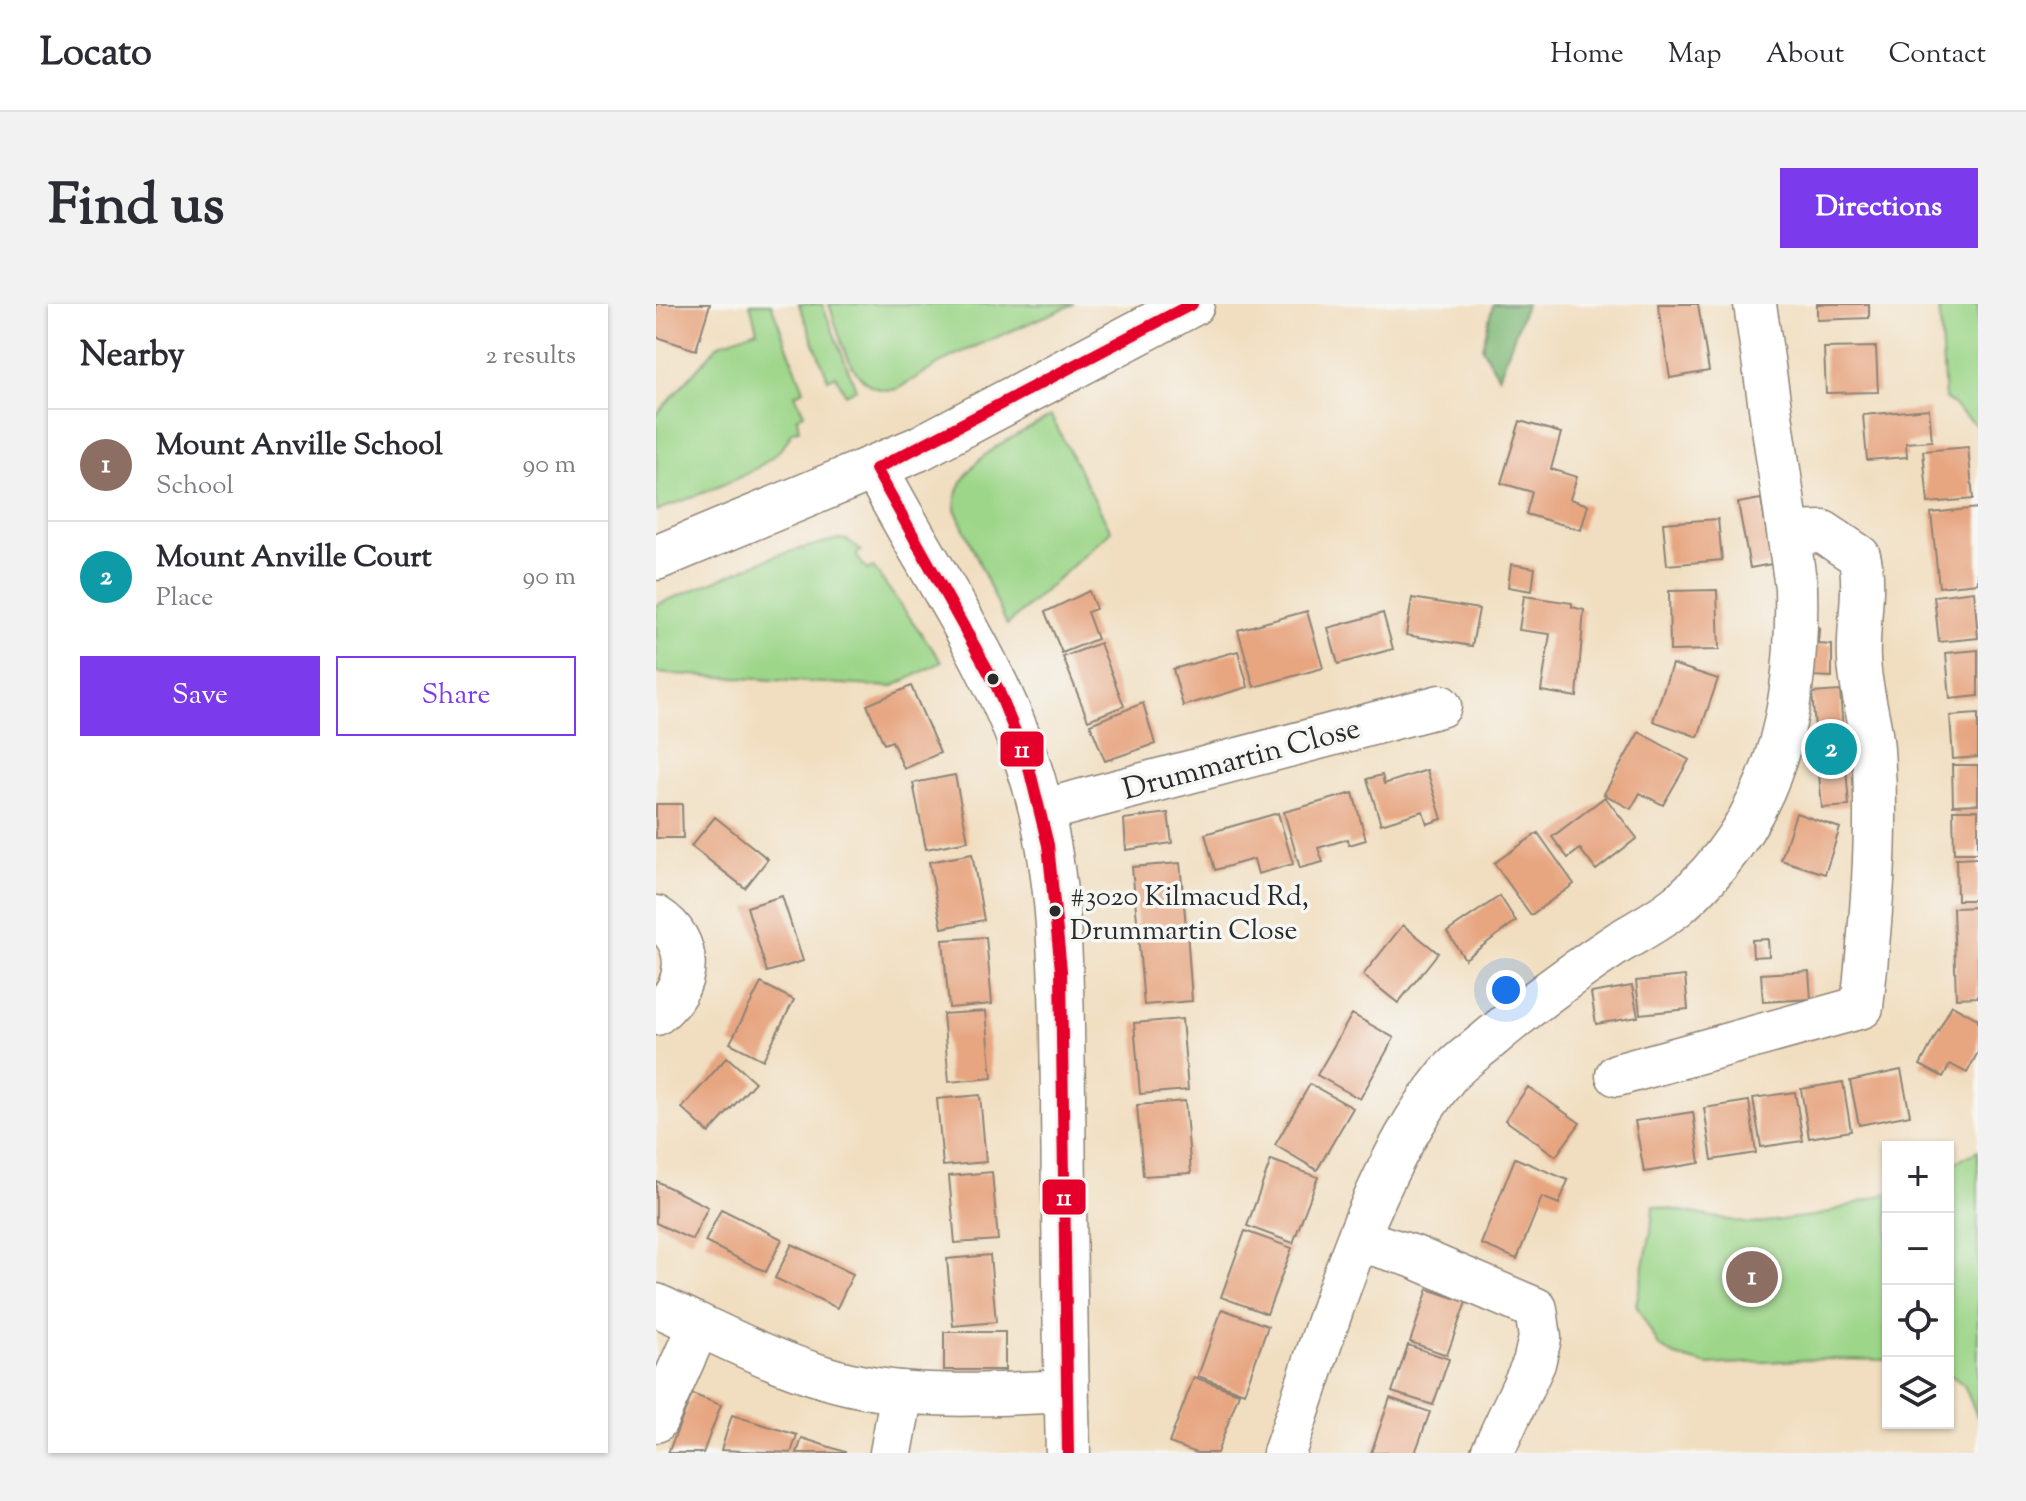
<!DOCTYPE html>
<meta charset="utf-8">
<style>
body{margin:0;font-family:"Sorts Mill Goudy",serif;background:#f2f2f3;color:#2b2b33}
.controls{position:absolute;right:24px;bottom:24px;display:grid;overflow:hidden;border-radius:0px;box-shadow:0 2px 6px #0004}
.controls button{width:72px;height:72px;display:grid;place-items:center;padding:0;border:0;border-bottom:2px solid #e1e1e2;background:#fff;color:#2b2b33;font:40px sans-serif}
.you{position:absolute;left:850px;top:686px;width:28px;height:28px;margin:-20px;border:6px solid #fff;border-radius:50%;background:#1a73e8;box-shadow:0 0 0 12px #1a73e833}
.badge{display:grid;place-items:center;width:52px;height:52px;border-radius:50%;background:#7c3aed;color:#fff;font-size:26px;font-weight:700}
.pin{position:absolute;translate:-50% -50%;border:4px solid #fff;box-shadow:0 2px 8px #0006}
.list{margin:0;padding:0;list-style:none}
h2{display:flex;justify-content:space-between;align-items:center;height:104px;margin:0;padding:0 32px;font-size:34px}
h2 small{font-size:26px;font-weight:400;color:#7c7c81}
.list li{display:grid;grid-template-columns:52px 1fr auto;gap:24px;align-items:center;box-sizing:border-box;height:112px;padding:0 32px;border-top:2px solid #e1e1e2}
.list b{display:block;font-size:30px;white-space:nowrap}
.list p{margin:0;font-size:26px;white-space:nowrap;color:#7c7c81}
.list em{font-size:26px;font-style:normal;color:#7c7c81}
.actions{display:flex;gap:16px;padding:24px 32px}
.actions a{flex:1;padding:18px 0;border:2px solid #7c3aed;border-radius:0px;text-align:center;font-size:28px;color:#7c3aed}
.actions .main{background:#7c3aed;color:#fff}
.icon{flex:none;width:44px;height:44px;fill:none;stroke:currentColor;stroke-width:2;stroke-linecap:round;stroke-linejoin:round}
.map{position:relative;flex:none;width:1322px;height:1149px;overflow:hidden;border-radius:0px}
header{display:flex;align-items:center;gap:48px;box-sizing:border-box;height:112px;padding:0 40px;background:#fff;border-bottom:2px solid #e1e1e2}
header strong{font-size:38px}
nav{display:flex;gap:44px;margin-inline-start:auto;font-size:28px}
.intro{display:flex;align-items:center;justify-content:space-between;box-sizing:border-box;height:192px;padding:0 48px}
h1{margin:0;font-size:56px}
.button{padding:20px 36px;border-radius:0px;background:#7c3aed;color:#fff;font-size:28px;font-weight:700}
main{display:flex;gap:48px;padding:0 48px}
aside{flex:1;background:#fff;border-radius:0px;box-shadow:0 2px 6px #0004}
.map>svg:first-child{display:block}
.green{fill:#9dd689;stroke:#64805a;stroke-width:2}
.forest{fill:#7eb775;stroke:#547150;stroke-width:2}
.building{fill:#e7a580}
.lines{fill:none;stroke-linecap:round;stroke-linejoin:round}
.minor-casing{stroke:#8e8476;stroke-width:45}
.major-casing{stroke:#8e8476;stroke-width:47}
.minor{stroke:#fff;stroke-width:42}
.major{stroke:#fff;stroke-width:44}
.bus-1-casing{stroke:#f6f6f2;stroke-width:18}
.bus-1{stroke:#e4002b;stroke-width:12}
.bus-dot{fill:#2b2b2b;stroke:#f6f6f2;stroke-width:3}
.labels{text-anchor:middle;stroke-width:7;stroke-linejoin:round;paint-order:stroke}
.bus-label{font-size:28px;fill:#2b2b2b;stroke:#f6f6f2;text-anchor:start}
.street-label{font-size:30px;fill:#2b2b2b;stroke:#f6f6f2}
.line-badge{stroke:#f6f6f2;stroke-width:3}
.badge-label{font-size:22px;text-anchor:middle;font-weight:bold;fill:#fff}
</style>
<header>
<strong>Locato</strong>
<nav><a>Home</a><a>Map</a><a>About</a><a>Contact</a></nav>
</header>
<div class="intro"><h1>Find us</h1><a class="button">Directions</a></div>
<main>
<aside>
<h2>Nearby<small>2 results</small></h2>
<ul class="list">
<li><span class="badge" style="background:#8d6e63">1</span><div><b>Mount Anville School</b><p>School</p></div><em>90 m</em></li>
<li><span class="badge" style="background:#0f9aa8">2</span><div><b>Mount Anville Court</b><p>Place</p></div><em>90 m</em></li>
</ul>
<div class="actions"><a class="main">Save</a><a>Share</a></div>
</aside>
<div class="map">
<svg width="1322" height="1149" viewBox="0 0 1322 1149">
<rect width="100%" height="100%" fill="#f6f6f2"/>
<filter id="ink" filterUnits="userSpaceOnUse"><feTurbulence type="fractalNoise" baseFrequency=".0125" numOctaves="2"/><feDisplacementMap in="SourceGraphic" scale="16" xChannelSelector="R" yChannelSelector="G"/><feConvolveMatrix kernelMatrix="1 2 1 2 8 2 1 2 1" color-interpolation-filters="sRGB"/></filter>
<filter id="wash" filterUnits="userSpaceOnUse"><feTurbulence type="fractalNoise" baseFrequency=".006" numOctaves="4" result="noise"/><feDisplacementMap in="SourceGraphic" scale="32" xChannelSelector="R" yChannelSelector="G"/><feGaussianBlur stdDeviation="1.8" result="paint"/><feColorMatrix in="noise" values="0 0 0 0 0 0 0 0 0 0 0 0 0 0 0 0 0 1.4 0 .05"/><feComposite in="paint" operator="in"/></filter>
<g filter="url(#wash)">
<rect width="100%" height="100%" fill="#f1dec0"/>
<path class="green" d="M 94,0 L 115,0 L 148,86 L 139,90 L 148,110 L 141,113 L 143,126 L 136,127 C 121,169 39,190 0,207 L 0,111 L 63,40 L 101,26 Z
M 143,0 L 166,0 L 200,85 L 189,90 L 180,71 L 172,75 Z
M 173,0 L 418,0 L 297,52 L 241,85 C 195,94 185,33 173,0 Z
M 1283,0 L 1322,0 L 1322,123 L 1289,94 Z
M 395,112 L 455,227 L 351,321 L 299,205 C 300,155 357,134 395,112 Z
M 182,235 L 192,236 L 205,247 L 200,251 L 211,266 L 217,263 L 286,358 L 236,383 L 0,369 L 0,301 L 122,251 Z
M 1322,847 L 1322,1114 L 1308,1081 L 1292,1069 L 1292,862 Z
M 1232,889 L 1232,1056 L 1164,1055 L 1052,1061 L 1019,1052 L 1003,1042 L 980,1001 L 995,927 L 997,902 L 1095,920 L 1164,911 Z"/>
<path class="forest" d="M 837,0 L 870,0 L 843,73 L 826,44 Z"/>
<g id="blocks">
<path class="building" d="M 0,0 L 54,0 L 40,46 L 0,33 Z
M 1002,0 L 1042,0 L 1053,67 L 1014,74 Z
M 1161,0 L 1213,0 L 1213,14 L 1161,16 Z
M 1220,43 L 1222,88 L 1170,89 L 1168,44 Z
M 1273,105 L 1276,137 L 1250,139 L 1251,153 L 1211,156 L 1207,111 Z
M 864,117 L 905,129 L 895,165 L 921,173 L 914,195 L 932,201 L 925,226 L 870,210 L 876,188 L 845,179 Z
M 1312,143 L 1317,195 L 1272,199 L 1267,147 Z
M 1105,195 L 1116,260 L 1094,264 L 1082,199 Z
M 1322,204 L 1322,279 L 1283,283 L 1275,209 Z
M 1062,215 L 1066,256 L 1011,261 L 1007,219 Z
M 855,260 L 879,264 L 876,287 L 852,283 Z
M 1061,286 L 1063,346 L 1014,347 L 1013,287 Z
M 433,287 L 440,305 L 431,308 L 441,335 L 406,349 L 389,308 Z
M 1318,287 L 1322,334 L 1283,338 L 1278,292 Z
M 868,292 L 916,299 L 916,303 L 928,306 L 921,393 L 885,387 L 894,330 L 863,326 Z
M 756,294 L 823,305 L 816,342 L 750,331 Z
M 651,307 L 667,364 L 598,383 L 582,326 Z
M 727,309 L 737,345 L 682,360 L 672,324 Z
M 1155,325 L 1163,325 L 1162,340 L 1176,341 L 1176,373 L 1154,372 Z
M 444,339 L 468,402 L 432,416 L 407,353 Z
M 1322,346 L 1322,392 L 1294,395 L 1290,349 Z
M 582,347 L 592,383 L 527,402 L 517,365 Z
M 1016,360 L 1062,375 L 1042,433 L 997,417 Z
M 255,382 L 284,449 L 248,465 L 236,437 L 228,440 L 211,401 Z
M 1184,387 L 1193,502 L 1166,504 L 1156,389 Z
M 487,399 L 499,440 L 449,457 L 434,420 Z
M 1322,410 L 1322,453 L 1297,455 L 1294,412 Z
M 983,428 L 1033,456 L 1007,501 L 984,489 L 975,505 L 948,490 Z
M 1296,461 L 1322,461 L 1322,500 L 1297,501 Z
M 771,466 L 786,515 L 771,520 L 767,507 L 725,520 L 711,475 L 726,471 L 728,480 Z
M 299,471 L 312,537 L 270,545 L 257,479 Z
M 697,489 L 710,536 L 693,541 L 692,535 L 662,544 L 667,558 L 644,564 L 628,508 Z
M 949,493 L 981,534 L 940,566 L 924,545 L 912,554 L 896,533 Z
M 0,500 L 26,500 L 27,534 L 0,534 Z
M 1297,506 L 1322,506 L 1322,549 L 1298,549 Z
M 512,509 L 516,539 L 470,546 L 468,515 Z
M 622,509 L 637,560 L 602,570 L 598,555 L 559,566 L 549,530 Z
M 1140,509 L 1184,524 L 1169,570 L 1125,556 Z
M 59,513 L 112,555 L 89,584 L 35,542 Z
M 882,529 L 918,580 L 875,611 L 838,559 Z
M 316,550 L 328,616 L 286,624 L 273,558 Z
M 1322,554 L 1322,596 L 1301,596 L 1300,555 Z
M 524,559 L 530,622 L 482,627 L 476,563 Z
M 126,592 L 147,657 L 111,668 L 91,603 Z
M 844,592 L 860,617 L 809,655 L 791,628 Z
M 1322,603 L 1322,693 L 1300,694 L 1297,604 Z
M 747,621 L 782,649 L 742,699 L 707,671 Z
M 531,626 L 536,697 L 488,701 L 482,630 Z
M 330,633 L 336,700 L 293,704 L 287,636 Z
M 1112,635 L 1113,652 L 1097,653 L 1096,636 Z
M 1153,667 L 1155,695 L 1107,698 L 1105,670 Z
M 1029,672 L 1032,705 L 984,710 L 980,677 Z
M 105,679 L 138,696 L 107,756 L 74,739 Z
M 976,682 L 982,713 L 940,720 L 935,689 Z
M 1296,701 L 1322,715 L 1322,748 L 1311,769 L 1294,760 L 1287,773 L 1264,761 Z
M 330,707 L 336,774 L 293,778 L 287,710 Z
M 696,710 L 738,734 L 704,795 L 661,771 Z
M 526,715 L 532,786 L 484,790 L 478,719 Z
M 71,753 L 99,778 L 53,829 L 26,804 Z
M 1245,766 L 1254,811 L 1203,821 L 1194,777 Z
M 1187,778 L 1195,827 L 1153,834 L 1145,785 Z
M 654,780 L 697,804 L 661,866 L 619,841 Z
M 872,783 L 924,819 L 900,852 L 849,816 Z
M 1139,788 L 1147,837 L 1105,843 L 1097,794 Z
M 324,791 L 330,858 L 287,862 L 281,795 Z
M 529,797 L 535,869 L 487,872 L 481,801 Z
M 1093,797 L 1100,849 L 1056,856 L 1048,804 Z
M 1037,808 L 1044,859 L 988,868 L 979,817 Z
M 859,854 L 912,876 L 903,900 L 886,893 L 861,955 L 825,940 Z
M 615,856 L 662,873 L 637,939 L 591,922 Z
M 336,868 L 342,936 L 299,939 L 293,872 Z
M 0,877 L 52,903 L 36,936 L 0,919 Z
M 65,905 L 126,935 L 110,968 L 49,938 Z
M 589,927 L 636,944 L 611,1010 L 565,993 Z
M 136,940 L 197,970 L 181,1004 L 119,974 Z
M 334,951 L 340,1018 L 297,1022 L 291,955 Z
M 772,985 L 810,998 L 791,1051 L 754,1038 Z
M 566,1005 L 612,1022 L 588,1089 L 542,1072 Z
M 288,1028 L 349,1028 L 349,1066 L 288,1066 Z
M 752,1041 L 793,1055 L 777,1101 L 736,1088 Z
M 538,1073 L 583,1089 L 561,1149 L 541,1149 L 513,1139 Z
M 36,1090 L 65,1101 L 47,1149 L 12,1149 Z
M 734,1094 L 774,1108 L 759,1149 L 715,1149 Z
M 76,1111 L 141,1131 L 135,1149 L 65,1146 Z
M 146,1134 L 189,1148 L 189,1149 L 141,1149 Z"/>
</g>
</g>
<g filter="url(#ink)">
<use href="#blocks" fill-opacity="0" stroke="#8e8476" stroke-width="2"/>
<g class="lines">
<defs>
<path id="minor" d="M 385,507 L 784,402
M 0,613 C 39,638 35,683 0,710
M 961,771 L 1206,703 C 1215,617 1223,532 1217,446 C 1215,416 1204,386 1203,355 C 1201,323 1211,280 1203,252 L 1167,228 L 1133,229
M 703,936 L 756,952 L 880,1005 L 884,1034 L 878,1059 L 836,1149
M 0,1001 C 55,1026 111,1056 168,1073 C 244,1097 332,1091 410,1087
M 0,1117 L 43,1021
M 235,1149 L 246,1088
M 628,1149 C 670,1030 710,871 790,773 C 801,759 818,748 831,737 C 873,701 915,670 962,639 C 982,627 1005,615 1023,600 C 1120,515 1143,407 1140,283 L 1099,0"/>
<path id="major" d="M 220,165 C 271,264 337,353 372,460 C 408,567 405,680 407,791 C 408,910 409,1030 412,1149
M 0,254 L 262,145 L 536,0"/>
</defs>
<use href="#minor" class="minor-casing"/>
<use href="#major" class="major-casing"/>
<use href="#minor" class="minor"/>
<use href="#major" class="major"/>
<defs>
<path id="bus-1" d="M 220,165 L 341,383 L 372,460 L 392,541 L 405,666 L 412,1149
M 220,165 L 536,0"/>
</defs>
<use href="#bus-1" class="bus-1-casing"/>
<use href="#bus-1" class="bus-1"/>
</g>
</g>
<g class="bus-dot">
<circle cx="337" cy="375" r="7"/>
<circle cx="399" cy="607" r="7"/>
</g>
<g class="labels">
<g class="bus-label">
<text x="414" y="601">#3020 Kilmacud Rd,<tspan x="414" dy="34">Drummartin Close</tspan></text>
</g>
<g class="street-label">
<text transform="translate(585 454) rotate(-15)" y="10">Drummartin Close</text>
</g>
</g>
<g class="line-badge">
<rect x="343" y="426" width="46" height="38" rx="8" fill="#e4002b"/>
<rect x="385" y="874" width="46" height="38" rx="8" fill="#e4002b"/>
</g>
<g class="badge-label">
<text x="366" y="453">11</text>
<text x="408" y="901">11</text>
</g>
</svg>
<div class="controls">
<button>+</button>
<button>−</button>
<button><svg class="icon" aria-label="locate" viewBox="0 0 24 24"><circle cx="12" cy="12" r="6"/><path d="M12 2v4M12 18v4M2 12h4M18 12h4"/></svg></button>
<button><svg class="icon" aria-label="layers" viewBox="0 0 24 24"><path d="M12 4l9 5-9 5-9-5zM3 14l9 5 9-5"/></svg></button>
</div>
<div class="you"></div>
<div class="pin badge" style="left:1096px;top:973px;background:#8d6e63">1</div>
<div class="pin badge" style="left:1175px;top:445px;background:#0f9aa8">2</div>
</div>
</main>
